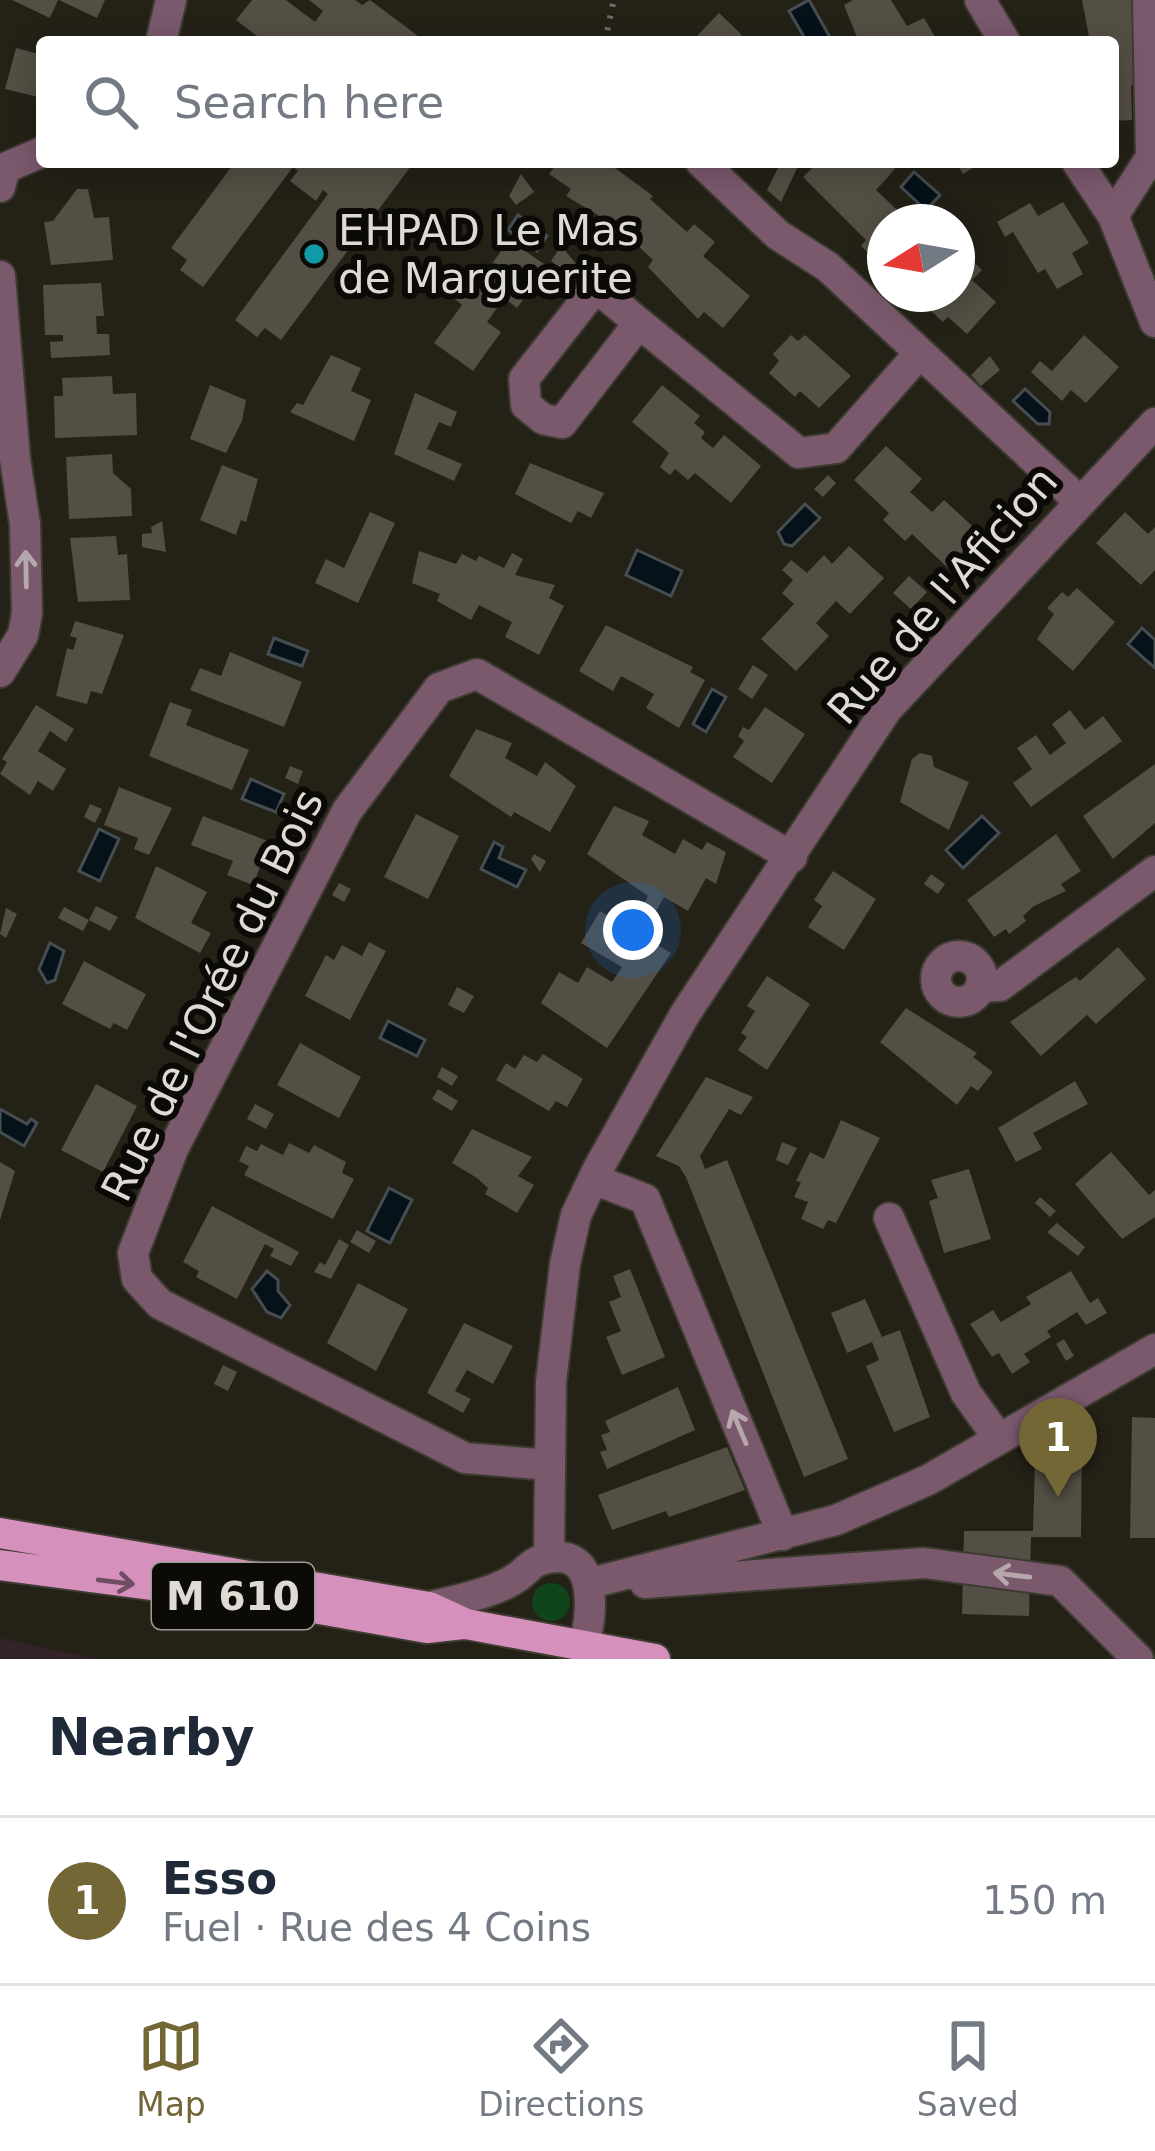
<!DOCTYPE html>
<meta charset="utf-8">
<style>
body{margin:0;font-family:"DejaVu Sans",sans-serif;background:#f6f6f7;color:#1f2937}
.compass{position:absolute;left:867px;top:204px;width:108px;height:108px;border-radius:50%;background:#fff;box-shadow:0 6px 30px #0003;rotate:259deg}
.you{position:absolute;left:633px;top:930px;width:42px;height:42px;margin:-30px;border:9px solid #fff;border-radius:50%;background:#1a73e8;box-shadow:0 0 0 18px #1a73e833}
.badge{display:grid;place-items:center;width:78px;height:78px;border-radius:50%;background:#736736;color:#fff;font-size:39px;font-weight:700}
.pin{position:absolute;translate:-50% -99px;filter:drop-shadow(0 3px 6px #0008)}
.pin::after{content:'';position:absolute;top:63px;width:42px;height:36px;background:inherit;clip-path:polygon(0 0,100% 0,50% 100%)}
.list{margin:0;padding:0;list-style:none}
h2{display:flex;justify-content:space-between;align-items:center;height:156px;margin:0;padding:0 48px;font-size:51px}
h2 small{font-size:39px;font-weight:400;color:#747a83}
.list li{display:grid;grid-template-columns:78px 1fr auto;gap:36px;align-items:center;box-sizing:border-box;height:168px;padding:0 48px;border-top:3px solid #e0e1e3}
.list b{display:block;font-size:45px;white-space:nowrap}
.list p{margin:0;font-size:39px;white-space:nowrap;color:#747a83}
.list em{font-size:39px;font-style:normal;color:#747a83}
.icon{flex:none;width:66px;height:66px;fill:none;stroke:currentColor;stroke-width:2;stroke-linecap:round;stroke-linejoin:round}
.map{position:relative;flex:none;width:1155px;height:1659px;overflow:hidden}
.search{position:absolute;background:#fff;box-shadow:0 6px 30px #0003;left:36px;right:36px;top:36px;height:132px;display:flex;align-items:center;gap:30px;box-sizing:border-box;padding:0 42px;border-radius:12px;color:#747a83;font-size:45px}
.sheet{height:324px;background:#fff}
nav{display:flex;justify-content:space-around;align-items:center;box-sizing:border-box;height:168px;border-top:3px solid #e0e1e3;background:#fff;font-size:33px;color:#747a83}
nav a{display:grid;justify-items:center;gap:6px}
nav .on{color:#736736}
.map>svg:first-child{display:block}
.industrial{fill:#342229}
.green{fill:#10441b}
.water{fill:#051219;stroke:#464e51;stroke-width:3}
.building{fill:#534f44}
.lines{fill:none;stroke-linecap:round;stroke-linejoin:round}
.minor-casing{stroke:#3e3b31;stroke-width:34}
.major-casing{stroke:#3e3b31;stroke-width:34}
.path{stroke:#706d65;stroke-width:6;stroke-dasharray:3 9;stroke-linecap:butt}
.minor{stroke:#7a596d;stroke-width:30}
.major{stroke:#d590bb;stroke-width:30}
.oneway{stroke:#b5a7ab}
.oneway2{stroke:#704d60}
.culture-dot{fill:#0f9aa8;stroke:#0c0a06;stroke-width:4.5}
.labels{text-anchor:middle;stroke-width:12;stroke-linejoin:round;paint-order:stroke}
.shield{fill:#0c0a06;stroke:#9e9c96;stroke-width:3}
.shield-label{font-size:39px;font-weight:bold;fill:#dddbd4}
.poi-label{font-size:42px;fill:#dddbd4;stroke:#0c0a06;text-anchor:start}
.street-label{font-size:42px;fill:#dddbd4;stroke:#0c0a06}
</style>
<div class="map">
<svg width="1155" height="1659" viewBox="0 0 1155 1659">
<rect width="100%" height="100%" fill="#242117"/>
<path class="industrial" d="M 0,1638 L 96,1659 L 0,1659 Z"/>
<path class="green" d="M532 1602a19 19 0 1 1 38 0a19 19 0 1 1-38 0Z"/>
<path class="water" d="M 809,0 L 831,39 L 807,42 L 789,11 Z
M 914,172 L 940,195 L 926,210 L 901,187 Z
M 518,215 L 547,236 L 537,251 L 508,230 Z
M 1025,389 L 1050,412 L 1049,424 L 1038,424 L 1013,401 Z
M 805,504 L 820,518 L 792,546 L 784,544 L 778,532 Z
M 637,550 L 682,571 L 671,596 L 626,575 Z
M 1142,628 L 1155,640 L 1155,668 L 1128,644 Z
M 274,638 L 308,651 L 302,666 L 268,654 Z
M 712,689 L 726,697 L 706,732 L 693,724 Z
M 251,779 L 284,794 L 276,812 L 242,799 Z
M 982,816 L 999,833 L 963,868 L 946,850 Z
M 99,829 L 119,839 L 100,881 L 79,871 Z
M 494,842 L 503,847 L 499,858 L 526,870 L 517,887 L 481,869 Z
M 50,943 L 64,951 L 55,980 L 47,983 L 39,969 Z
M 388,1021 L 425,1040 L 417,1056 L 380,1038 Z
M 0,1109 L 27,1124 L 31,1119 L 37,1123 L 24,1146 L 0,1132 Z
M 389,1188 L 412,1200 L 390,1243 L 367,1231 Z
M 267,1271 L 278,1280 L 278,1291 L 290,1305 L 281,1318 L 267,1312 L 252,1289 Z"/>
<path class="building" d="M 12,0 L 58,0 L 50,18 Z
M 59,0 L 105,0 L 97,18 Z
M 252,0 L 286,0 L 315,22 L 323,11 L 309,0 L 355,0 L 362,5 L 370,0 L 426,42 L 265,42 L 236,20 Z
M 853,0 L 891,0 L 907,26 L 924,18 L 938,42 L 859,42 L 844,5 Z
M 1082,0 L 1137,0 L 1139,85 L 1131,85 L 1132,120 L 1113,121 L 1113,42 L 1090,42 Z
M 719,13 L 740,33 L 745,42 L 694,39 Z
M 16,48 L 42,55 L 42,98 L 5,89 Z
M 235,162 L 414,162 L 281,340 L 265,328 L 257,337 L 235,320 L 328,194 L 323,190 L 316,201 L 290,181 L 298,171 L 293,167 L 203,287 L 180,270 L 187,260 L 171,248 Z
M 558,162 L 607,162 L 653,196 L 650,199 L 687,232 L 694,224 L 715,242 L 703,256 L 750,296 L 723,328 L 704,312 L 698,319 L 648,267 L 653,260 L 618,227 L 566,196 L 571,189 L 549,174 Z
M 781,162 L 800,162 L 781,202 L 767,190 Z
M 807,162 L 866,162 L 872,167 L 888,162 L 895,169 L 876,190 L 910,222 L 885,222 L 885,269 L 861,246 L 866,240 L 803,177 L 813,167 Z
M 956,162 L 983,162 L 963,174 Z
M 521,174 L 534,192 L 516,205 L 509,196 Z
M 77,189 L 88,189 L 94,218 L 109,217 L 113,260 L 51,265 L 44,222 L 53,221 Z
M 1063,202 L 1089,243 L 1072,253 L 1083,274 L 1057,289 L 1045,269 L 1038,273 L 1013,232 L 1005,237 L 997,222 L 1030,203 L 1038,216 Z
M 509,240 L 547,266 L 517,308 L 504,298 L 487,322 L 501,332 L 473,371 L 434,343 L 462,305 L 455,299 L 463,288 L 447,276 L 456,264 L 481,279 Z
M 561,246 L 580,268 L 573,278 L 551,261 Z
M 966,255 L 982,270 L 972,280 L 996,302 L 967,334 L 948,317 L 943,322 L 917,298 L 957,294 L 957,258 Z
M 101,283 L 104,316 L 96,316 L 97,334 L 109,334 L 110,355 L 51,358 L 50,342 L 63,341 L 63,335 L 45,335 L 43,285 Z
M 791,335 L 798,341 L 805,335 L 851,376 L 819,408 L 800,391 L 795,397 L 769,373 L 779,361 L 773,354 Z
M 1084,335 L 1119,367 L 1086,403 L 1071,390 L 1062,401 L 1031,372 L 1040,361 L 1052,371 Z
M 331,355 L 361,368 L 351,391 L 371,400 L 354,441 L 290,412 L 297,403 L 303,405 Z
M 990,356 L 1000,370 L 981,386 L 971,375 Z
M 112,376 L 113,394 L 136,393 L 137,435 L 55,438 L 54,396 L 63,396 L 62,378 Z
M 210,385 L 246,400 L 242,421 L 226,453 L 190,439 Z
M 662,385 L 700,416 L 694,423 L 705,432 L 701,438 L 713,448 L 724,435 L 761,466 L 731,503 L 695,473 L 688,480 L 675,469 L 670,475 L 660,467 L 669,453 L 632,422 Z
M 415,393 L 457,412 L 451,427 L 439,422 L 427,449 L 462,464 L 454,481 L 394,454 Z
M 886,446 L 922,479 L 910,492 L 932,512 L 944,500 L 981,534 L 948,568 L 912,534 L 905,541 L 883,520 L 889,513 L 854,480 Z
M 112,454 L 113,473 L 131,489 L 132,516 L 69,519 L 66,457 Z
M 530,463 L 604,493 L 591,518 L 578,511 L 571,523 L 515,494 Z
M 222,465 L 258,479 L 246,522 L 241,520 L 236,535 L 200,520 Z
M 828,475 L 836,483 L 823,497 L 814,489 Z
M 370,512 L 395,523 L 358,603 L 315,583 L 326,559 L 344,568 Z
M 1125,512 L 1148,534 L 1155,527 L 1155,570 L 1141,585 L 1096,543 Z
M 162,521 L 166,552 L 142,547 L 142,534 L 152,533 L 151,527 Z
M 116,536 L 118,555 L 127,554 L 130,600 L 78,602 L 70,538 Z
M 849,546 L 884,578 L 850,614 L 836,601 L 816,623 L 829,636 L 796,671 L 761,639 L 794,604 L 782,593 L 793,580 L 782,570 L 791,560 L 807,573 L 824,555 L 832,564 Z
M 419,551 L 456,564 L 462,554 L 476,561 L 479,556 L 504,568 L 512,553 L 523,559 L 515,575 L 555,585 L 549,598 L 564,606 L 539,655 L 505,637 L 512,622 L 479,605 L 471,620 L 437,601 L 440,594 L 412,583 Z
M 909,576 L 927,592 L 911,609 L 893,593 Z
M 1077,588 L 1115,622 L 1073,671 L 1037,639 L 1054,614 L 1047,608 L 1062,592 L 1068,597 Z
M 75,621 L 124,635 L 102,694 L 91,691 L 87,704 L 56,696 L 67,648 L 73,650 L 77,638 L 70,636 Z
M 606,625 L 693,667 L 690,672 L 705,680 L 679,728 L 646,708 L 654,694 L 621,676 L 613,691 L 579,671 Z
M 230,652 L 302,682 L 284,727 L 190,690 L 200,668 L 221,676 Z
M 753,665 L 768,675 L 752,699 L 738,689 Z
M 170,702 L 192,710 L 186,725 L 249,750 L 232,790 L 149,756 Z
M 36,705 L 74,729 L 66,742 L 50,731 L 38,751 L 66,769 L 53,791 L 38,781 L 30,795 L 0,774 L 7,762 L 2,759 Z
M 765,707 L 805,734 L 772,783 L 733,757 L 744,741 L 738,736 L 743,727 L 749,730 Z
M 1070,710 L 1085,730 L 1103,716 L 1122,741 L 1031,807 L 1013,783 L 1032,769 L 1017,748 L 1036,735 L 1050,755 L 1066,743 L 1052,724 Z
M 476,729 L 512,743 L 505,758 L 537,776 L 545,762 L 576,786 L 550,832 L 514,812 L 511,817 L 449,776 Z
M 920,753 L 932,756 L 934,767 L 969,782 L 949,830 L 900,802 L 912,759 Z
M 1155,764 L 1155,823 L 1113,859 L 1083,816 Z
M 290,766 L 303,771 L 298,784 L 285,778 Z
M 119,787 L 172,808 L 149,855 L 134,849 L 138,838 L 104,825 Z
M 90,804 L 102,809 L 95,823 L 84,817 Z
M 614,806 L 649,821 L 642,835 L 675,854 L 683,839 L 702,850 L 707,842 L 726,852 L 716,884 L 706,878 L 688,911 L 664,897 L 655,913 L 643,906 L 648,896 L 587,854 Z
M 416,814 L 459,836 L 428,899 L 384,877 Z
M 203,816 L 270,842 L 253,885 L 227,875 L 233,861 L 191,845 Z
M 1056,834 L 1081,871 L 1061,884 L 1066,891 L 1034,906 L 1023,916 L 1026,921 L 1009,934 L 1006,929 L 994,937 L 967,900 Z
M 534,854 L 546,861 L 540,872 L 531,859 Z
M 156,866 L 207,892 L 191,923 L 211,933 L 200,953 L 135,918 Z
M 833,871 L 876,899 L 844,950 L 808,927 L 822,906 L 814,900 Z
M 931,874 L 945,884 L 938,894 L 924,884 Z
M 339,883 L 351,889 L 344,902 L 332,895 Z
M 96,906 L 118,917 L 110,931 L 89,920 Z
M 64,907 L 89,920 L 83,931 L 58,918 Z
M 6,908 L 17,914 L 6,938 L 0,934 Z
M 600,911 L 671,953 L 607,1048 L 541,1003 L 559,972 L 578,983 L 587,967 L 612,982 L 622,967 L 581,943 Z
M 369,942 L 386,951 L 350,1020 L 305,996 L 326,955 L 334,960 L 342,945 L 362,956 Z
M 1118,947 L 1146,979 L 1096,1024 L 1087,1015 L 1041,1056 L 1010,1022 L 1062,986 L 1076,977 L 1080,981 Z
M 84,961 L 146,994 L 127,1030 L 114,1023 L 110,1029 L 62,1004 Z
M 767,976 L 810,1004 L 767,1070 L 738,1050 L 747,1037 L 741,1033 L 755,1011 L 747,1006 Z
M 457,987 L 474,996 L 464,1013 L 448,1005 Z
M 906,1008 L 977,1053 L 973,1057 L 993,1072 L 978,1091 L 971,1086 L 957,1105 L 880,1042 Z
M 300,1043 L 361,1077 L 339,1118 L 277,1085 Z
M 543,1054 L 583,1079 L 567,1107 L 556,1101 L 549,1111 L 496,1080 L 506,1063 L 515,1069 L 524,1055 L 537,1062 Z
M 442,1067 L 458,1076 L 452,1086 L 437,1077 Z
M 706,1077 L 753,1097 L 741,1115 L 729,1109 L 700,1156 L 705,1169 L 727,1160 L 848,1459 L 804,1477 L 686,1177 L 679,1166 L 656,1156 Z
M 1075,1081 L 1088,1104 L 1033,1133 L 1042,1149 L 1016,1162 L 998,1128 Z
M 96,1084 L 137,1106 L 103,1172 L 61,1150 Z
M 438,1089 L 458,1101 L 452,1111 L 432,1099 Z
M 255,1104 L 274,1114 L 266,1129 L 247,1119 Z
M 841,1120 L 880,1138 L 836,1223 L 828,1220 L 823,1229 L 801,1219 L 808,1202 L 794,1197 L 801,1182 L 796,1181 L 810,1152 L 824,1159 Z
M 472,1129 L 532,1157 L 518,1176 L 534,1185 L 517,1213 L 485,1194 L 488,1188 L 477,1178 L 452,1163 Z
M 782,1142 L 797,1148 L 788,1165 L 776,1160 Z
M 289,1143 L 309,1153 L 314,1145 L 346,1162 L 342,1173 L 354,1179 L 333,1219 L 244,1175 L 249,1166 L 239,1161 L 246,1146 L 257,1151 L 261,1144 L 283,1155 Z
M 1111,1152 L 1149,1195 L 1155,1190 L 1155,1217 L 1122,1239 L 1075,1184 Z
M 0,1162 L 15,1171 L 0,1220 Z
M 969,1169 L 991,1239 L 944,1253 L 929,1201 L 938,1198 L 931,1180 Z
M 1040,1197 L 1056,1211 L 1050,1217 L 1035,1203 Z
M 212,1206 L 299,1252 L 291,1266 L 270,1256 L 274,1249 L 265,1244 L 237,1299 L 196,1277 L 199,1271 L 183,1262 Z
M 1057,1223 L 1085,1247 L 1078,1256 L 1047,1232 Z
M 357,1230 L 376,1241 L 369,1253 L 350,1242 Z
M 339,1239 L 349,1245 L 331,1279 L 314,1272 L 320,1262 L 325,1265 Z
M 630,1269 L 665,1357 L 622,1375 L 606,1337 L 621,1331 L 609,1302 L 621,1297 L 613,1276 Z
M 1071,1271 L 1090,1303 L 1098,1298 L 1107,1313 L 1086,1325 L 1077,1312 L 1047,1331 L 1051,1337 L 1024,1354 L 1030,1362 L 1012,1374 L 999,1353 L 992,1357 L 970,1324 L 993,1310 L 1001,1322 L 1031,1304 L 1026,1297 Z
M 358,1283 L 408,1309 L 376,1371 L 327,1343 Z
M 865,1299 L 882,1337 L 900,1330 L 930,1417 L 894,1432 L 866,1366 L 879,1360 L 872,1342 L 847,1353 L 831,1313 Z
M 464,1323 L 513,1346 L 493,1384 L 467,1370 L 455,1391 L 471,1399 L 463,1413 L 427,1393 Z
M 1064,1339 L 1074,1356 L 1066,1361 L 1056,1344 Z
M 223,1365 L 237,1372 L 228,1391 L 214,1384 Z
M 678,1387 L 695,1430 L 607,1469 L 600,1452 L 607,1450 L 601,1435 L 610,1432 L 605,1421 Z
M 1132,1417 L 1155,1418 L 1155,1538 L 1130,1538 Z
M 1082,1436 L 1081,1537 L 1031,1537 L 1029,1616 L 962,1614 L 964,1531 L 1033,1531 L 1035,1464 Z
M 727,1447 L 745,1490 L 669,1517 L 666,1511 L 612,1530 L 598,1495 Z"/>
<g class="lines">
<defs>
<path id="minor" d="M 980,0 L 1005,42
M 161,42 L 171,0
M 701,162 L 778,235 L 828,267 L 1078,500
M 1077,162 L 1113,216 L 1155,322
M 0,187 L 5,168 L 42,152
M 1113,216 L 1151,157 L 1148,0
M 0,276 L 15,459 L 25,524 L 27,613 L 23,635 L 0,672
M 639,323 L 596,287 L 524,379 L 526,405 L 543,419 L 562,423 L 639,323 L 799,453 L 836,448 L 918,355
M936 979a23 23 0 1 1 46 0a23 23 0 1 1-46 0Z
M 980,987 L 1000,986 L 1155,871
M 593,1179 L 645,1199 L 783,1535
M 889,1218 L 966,1393 L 999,1439
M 549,1465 L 465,1458 L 160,1304 L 137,1279 L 133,1253 L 173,1149 L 347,811 L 439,688 L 477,674 L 792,857
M 549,1558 L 551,1382 L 565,1264 L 576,1215 L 598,1169 L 685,1014 L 887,709 L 1155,423
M 591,1583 L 836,1520 L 928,1480 L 1155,1349
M 645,1583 L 924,1563 L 1060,1581 L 1138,1659
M 429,1607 C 456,1600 496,1593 519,1576 C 527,1570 531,1563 541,1560 C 600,1542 593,1613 584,1646"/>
<path id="major" d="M 0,1533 L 429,1607 L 466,1624 L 655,1659
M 0,1565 L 274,1601 L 427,1628 L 463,1624"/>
</defs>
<use href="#minor" class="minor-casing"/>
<use href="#major" class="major-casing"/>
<path class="path" d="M 605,42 L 613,3"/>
<use href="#minor" class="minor"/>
<use href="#major" class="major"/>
</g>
<defs><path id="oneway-shaft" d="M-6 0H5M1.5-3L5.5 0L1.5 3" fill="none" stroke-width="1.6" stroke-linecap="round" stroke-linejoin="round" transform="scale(3)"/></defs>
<g class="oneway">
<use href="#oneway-shaft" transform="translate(26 569) rotate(-91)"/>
<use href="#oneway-shaft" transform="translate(739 1427) rotate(-113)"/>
<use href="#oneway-shaft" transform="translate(1012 1575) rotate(-173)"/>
</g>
<use class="oneway2" href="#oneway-shaft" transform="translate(116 1582) rotate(7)"/>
<circle class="culture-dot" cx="314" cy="254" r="12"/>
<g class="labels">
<rect class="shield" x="152" y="1563" width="162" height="66" rx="9"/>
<g class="shield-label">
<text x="233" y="1610">M 610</text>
</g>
<g class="poi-label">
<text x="338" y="245">EHPAD Le Mas<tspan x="338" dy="48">de Marguerite</tspan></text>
</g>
<g class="street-label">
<text transform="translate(942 595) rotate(-49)" y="15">Rue de l'Aficion</text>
<text transform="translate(212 995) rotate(-64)" y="15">Rue de l'Orée du Bois</text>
</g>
</g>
</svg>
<svg class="compass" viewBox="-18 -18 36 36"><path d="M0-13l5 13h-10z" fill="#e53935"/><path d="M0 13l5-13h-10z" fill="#747a83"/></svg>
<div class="you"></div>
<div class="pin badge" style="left:1058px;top:1497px">1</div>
<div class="search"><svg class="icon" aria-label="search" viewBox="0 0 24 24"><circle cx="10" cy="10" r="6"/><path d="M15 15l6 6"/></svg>Search here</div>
</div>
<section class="sheet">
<h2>Nearby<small></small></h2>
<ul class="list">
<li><span class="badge">1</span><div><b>Esso</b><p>Fuel · Rue des 4 Coins</p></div><em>150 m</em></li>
</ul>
</section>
<nav>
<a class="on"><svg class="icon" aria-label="map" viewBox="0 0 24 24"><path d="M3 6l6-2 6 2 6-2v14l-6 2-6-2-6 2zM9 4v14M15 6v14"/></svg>Map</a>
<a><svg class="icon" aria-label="directions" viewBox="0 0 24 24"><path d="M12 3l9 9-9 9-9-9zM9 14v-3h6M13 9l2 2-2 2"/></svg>Directions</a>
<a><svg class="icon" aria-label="saved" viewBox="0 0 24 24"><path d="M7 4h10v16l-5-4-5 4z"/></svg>Saved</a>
</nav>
